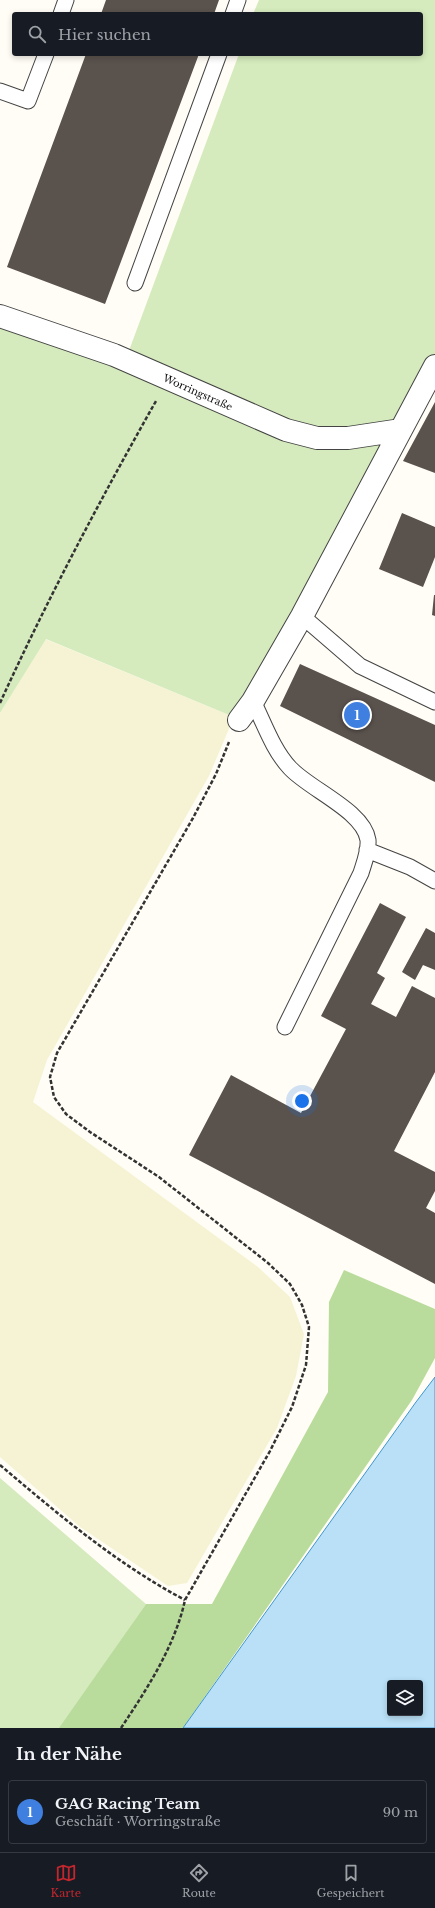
<!DOCTYPE html>
<html lang="de">
<meta charset="utf-8">
<style>
body{margin:0;font-family:"Libre Baskerville",serif;background:#242831;color:#f1f3f6}
.controls{position:absolute;right:12px;bottom:12px;display:grid;overflow:hidden;border-radius:4px;box-shadow:0 2px 6px #0003}
.controls button{width:36px;height:36px;display:grid;place-items:center;padding:0;border:0;border-bottom:1px solid #363941;background:#171b24;color:#f1f3f6;font:20px sans-serif}
.you{position:absolute;left:302px;top:1101px;width:14px;height:14px;margin:-10px;border:3px solid #fff;border-radius:50%;background:#1a73e8;box-shadow:0 0 0 6px #1a73e833}
.badge{display:grid;place-items:center;width:26px;height:26px;border-radius:50%;background:#c4262e;color:#fff;font-size:13px;font-weight:700}
.pin{position:absolute;translate:-50% -50%;border:2px solid #fff;box-shadow:0 1px 4px #0006}
.list{margin:0;padding:0;list-style:none}
h2{display:flex;justify-content:space-between;align-items:center;height:52px;margin:0;padding:0 16px;font-size:17px}
h2 small{font-size:13px;font-weight:400;color:#9ea1a6}
.list li{display:grid;grid-template-columns:26px 1fr auto;gap:12px;align-items:center;box-sizing:border-box;height:64px;margin:0 8px 8px;padding:0 8px;border:1px solid #363941;border-radius:4px}
.list b{display:block;font-size:15px;white-space:nowrap}
.list p{margin:0;font-size:13px;white-space:nowrap;color:#9ea1a6}
.list em{font-size:13px;font-style:normal;color:#9ea1a6}
.icon{flex:none;width:22px;height:22px;fill:none;stroke:currentColor;stroke-width:2;stroke-linecap:round;stroke-linejoin:round}
.map{position:relative;flex:none;width:435px;height:1728px;overflow:hidden}
.search{position:absolute;background:#171b24;box-shadow:0 2px 6px #0003;left:12px;right:12px;top:12px;height:44px;display:flex;align-items:center;gap:10px;box-sizing:border-box;padding:0 14px;border-radius:4px;color:#9ea1a6;font-size:15px}
.sheet{height:124px;background:#171b24}
nav{display:flex;justify-content:space-around;align-items:center;box-sizing:border-box;height:56px;border-top:1px solid #363941;background:#171b24;font-size:11px;color:#9ea1a6}
nav a{display:grid;justify-items:center;gap:2px}
nav .on{color:#c4262e}
.map>svg:first-child{display:block}
.farmland{fill:#f6f3d4}
.green{fill:#d5ebbd}
.forest{fill:#b9dc9c}
.water{fill:#b9e0f7;stroke:#3f96cf;fill-rule:evenodd}
.building{fill:#5a524d}
.lines{fill:none;stroke-linecap:round;stroke-linejoin:round}
.lane-casing{stroke:#444;stroke-width:17}
.street-casing{stroke:#444;stroke-width:24}
.path{stroke:#333;stroke-width:2.5;stroke-dasharray:4 2;stroke-linecap:butt}
.lane{stroke:#fff;stroke-width:15}
.street{stroke:#fff;stroke-width:22}
.labels{text-anchor:middle;stroke-width:4;stroke-linejoin:round;paint-order:stroke}
.street-label{font-size:10px;fill:#111;stroke:#fff}
</style>
<div class="map">
<svg width="435" height="1728" viewBox="0 0 435 1728">
<rect width="100%" height="100%" fill="#fffdf5"/>
<path class="farmland" d="M 45,639 L 234,717 L 209,776 L 47,1060 L 33,1102 L 258,1267 L 290,1297 L 304,1334 L 296,1376 L 277,1428 L 187,1583 L 168,1586 L 80,1527 L 0,1457 L 0,713 Z"/>
<path class="green" d="M 259,0 L 435,0 L 435,360 L 399,428 L 349,434 L 290,427 L 127,356 L 239,54 L 421,54 L 421,14 L 253,14 Z
M 0,319 L 282,435 L 397,434 L 234,717 L 46,639 L 0,713 Z
M 0,1478 L 146,1604 L 60,1728 L 0,1728 Z"/>
<path class="forest" d="M 344,1270 L 435,1309 L 435,1358 L 412,1400 L 183,1728 L 59,1728 L 146,1604 L 212,1604 L 328,1392 L 329,1302 Z"/>
<path class="water" d="M 435,1377 L 435,1728 L 183,1728 L 416,1402 ZM 390,1683 L 420,1683 L 420,1713 L 390,1713 Z"/>
<path class="building" d="M 106,0 L 219,0 L 214,14 L 101,14 Z
M 86,54 L 199,54 L 105,304 L 7,267 Z
M 435,402 L 435,473 L 403,461 Z
M 402,513 L 435,527 L 435,557 L 423,587 L 379,569 Z
M 434,595 L 435,595 L 435,616 L 432,615 Z
M 300,664 L 435,725 L 435,782 L 280,706 Z
M 380,903 L 406,917 L 377,973 L 385,978 L 371,1004 L 396,1017 L 412,986 L 435,998 L 435,1072 L 394,1151 L 435,1172 L 435,1191 L 426,1208 L 435,1213 L 435,1284 L 189,1155 L 231,1075 L 301,1113 L 346,1029 L 321,1016 Z
M 426,928 L 435,933 L 435,970 L 423,965 L 415,980 L 402,972 Z"/>
<g class="lines">
<defs>
<path id="lane" d="M 61,14 L 66,0
M 233,14 L 238,0
M 0,91 L 28,101 L 46,54
M 135,283 L 219,54
M 302,616 L 360,666 L 435,702
M 253,701 C 264,723 273,750 290,768 C 309,789 364,811 368,840 C 369,851 364,863 361,873 L 285,1027
M 367,850 L 410,867 L 435,881"/>
<path id="street" d="M 0,316 L 114,355 L 286,430 L 317,438 L 348,438 L 401,430
M 239,720 L 253,701 L 302,616 L 435,366"/>
</defs>
<use href="#lane" class="lane-casing"/>
<use href="#street" class="street-casing"/>
<path class="path" d="M 0,703 C 47,600 100,500 156,401
M 0,1465 C 59,1515 117,1564 185,1600
M 121,1728 C 147,1689 175,1646 185,1600 L 270,1451 L 292,1407 L 306,1365 L 309,1327 L 302,1305 L 290,1284 L 268,1263 L 159,1177 L 90,1132 L 66,1114 L 54,1097 L 50,1077 L 57,1053 L 193,818 L 216,774 L 229,742"/>
<use href="#lane" class="lane"/>
<use href="#street" class="street"/>
</g>
<g class="labels">
<g class="street-label">
<text transform="translate(198 392) rotate(24)" y="4">Worringstraße</text>
</g>
</g>
</svg>
<div class="controls">
<button><svg class="icon" aria-label="layers" viewBox="0 0 24 24"><path d="M12 4l9 5-9 5-9-5zM3 14l9 5 9-5"/></svg></button>
</div>
<div class="you"></div>
<div class="pin badge" style="left:357px;top:715px;background:#3f7fe0">1</div>
<div class="search"><svg class="icon" aria-label="search" viewBox="0 0 24 24"><circle cx="10" cy="10" r="6"/><path d="M15 15l6 6"/></svg>Hier suchen</div>
</div>
<section class="sheet">
<h2>In der Nähe<small></small></h2>
<ul class="list">
<li><span class="badge" style="background:#3f7fe0">1</span><div><b>GAG Racing Team</b><p>Geschäft · Worringstraße</p></div><em>90 m</em></li>
</ul>
</section>
<nav>
<a class="on"><svg class="icon" aria-label="map" viewBox="0 0 24 24"><path d="M3 6l6-2 6 2 6-2v14l-6 2-6-2-6 2zM9 4v14M15 6v14"/></svg>Karte</a>
<a><svg class="icon" aria-label="directions" viewBox="0 0 24 24"><path d="M12 3l9 9-9 9-9-9zM9 14v-3h6M13 9l2 2-2 2"/></svg>Route</a>
<a><svg class="icon" aria-label="saved" viewBox="0 0 24 24"><path d="M7 4h10v16l-5-4-5 4z"/></svg>Gespeichert</a>
</nav>
